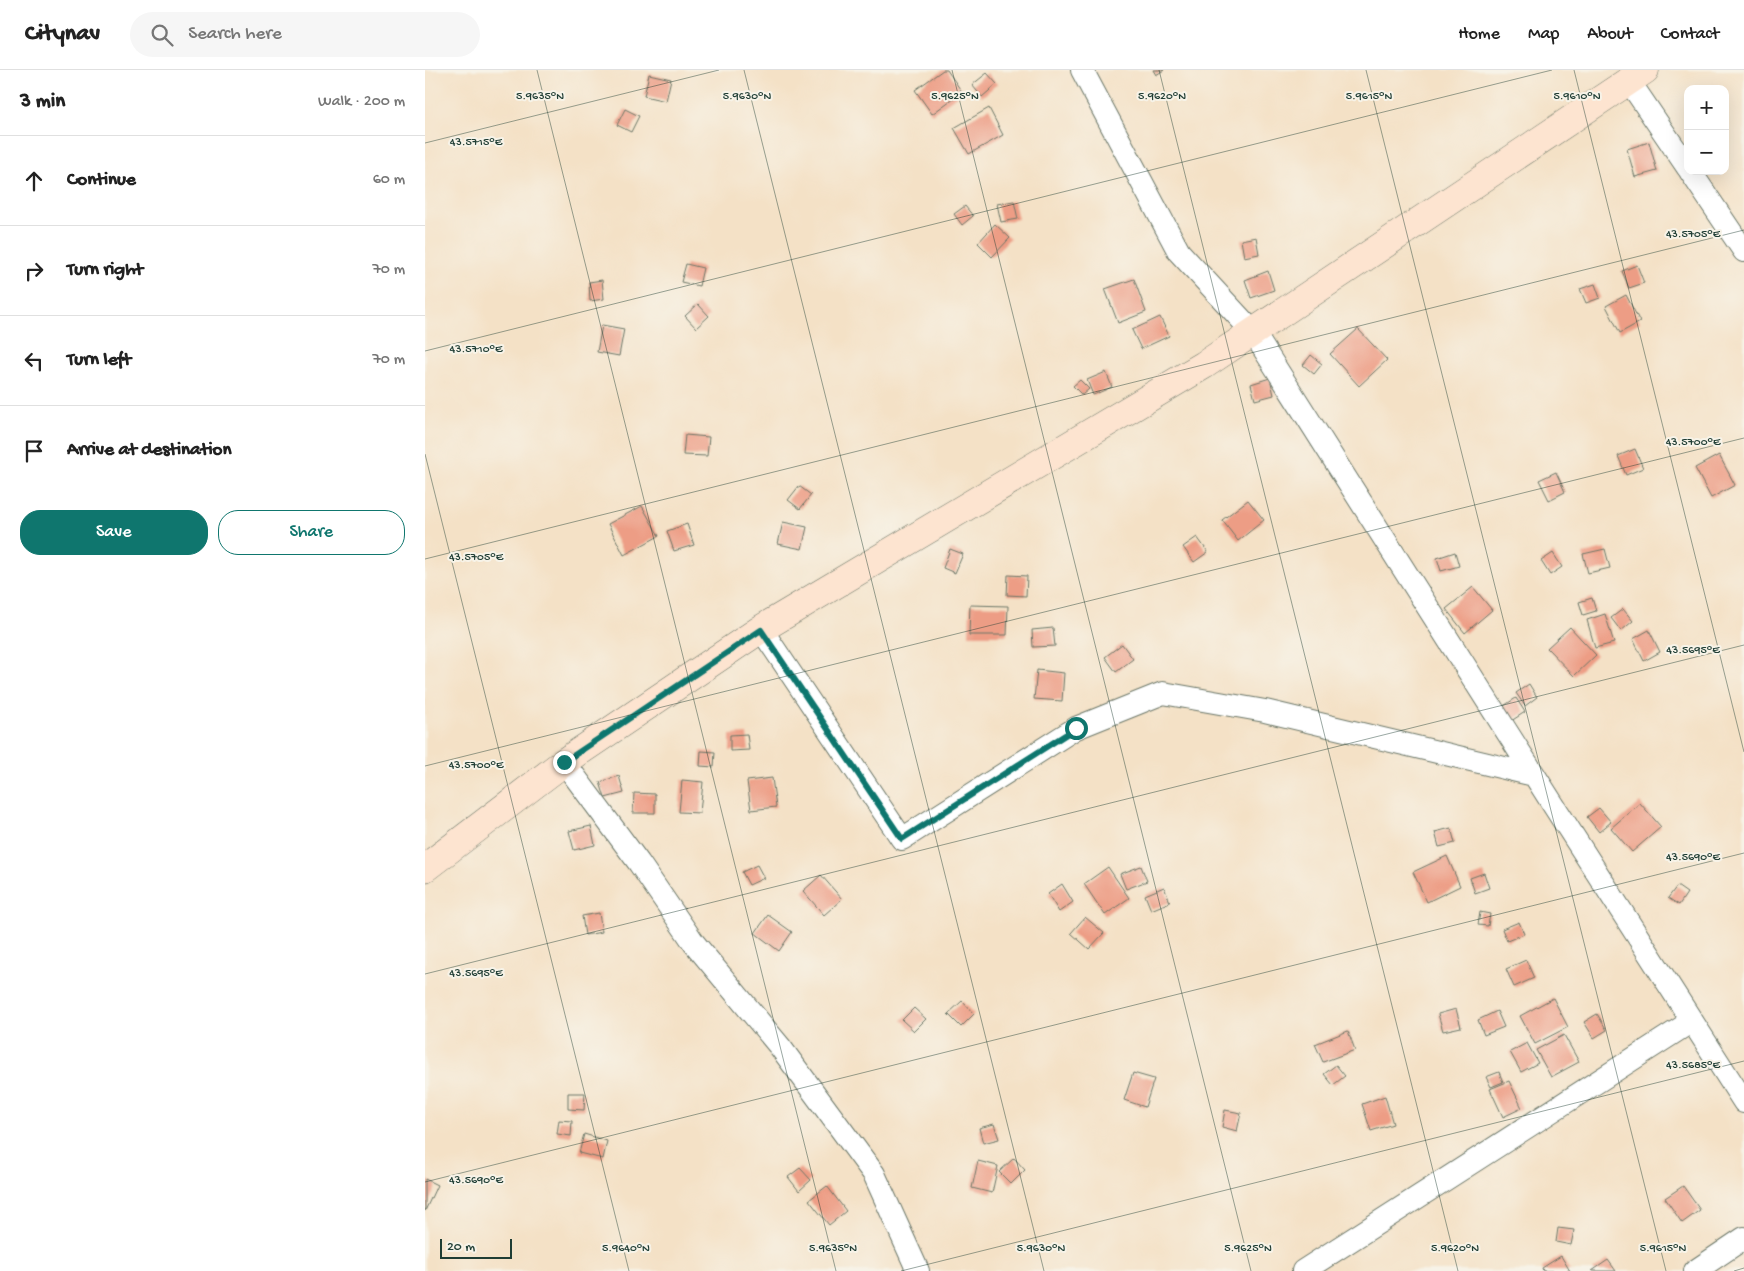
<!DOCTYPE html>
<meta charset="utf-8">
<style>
body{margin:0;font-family:"Gochi Hand",sans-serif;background:#f6f6f6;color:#222}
.controls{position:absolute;right:15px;top:15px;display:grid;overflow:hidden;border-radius:10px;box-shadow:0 5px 20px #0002}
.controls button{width:45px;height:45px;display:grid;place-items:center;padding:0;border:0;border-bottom:1px solid #e0e0e0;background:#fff;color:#222;font:25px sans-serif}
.scale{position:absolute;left:15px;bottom:12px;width:72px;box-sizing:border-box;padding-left:5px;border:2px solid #1f3d34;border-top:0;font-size:14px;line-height:18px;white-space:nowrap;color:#1f3d34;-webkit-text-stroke:4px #f7f3e8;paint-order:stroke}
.stop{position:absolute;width:15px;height:15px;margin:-11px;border:4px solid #0f766e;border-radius:50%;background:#fff}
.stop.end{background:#0f766e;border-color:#fff;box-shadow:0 1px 5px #0008}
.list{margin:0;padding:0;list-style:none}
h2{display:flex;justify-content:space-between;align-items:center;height:65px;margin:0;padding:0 20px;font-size:21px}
h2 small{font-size:16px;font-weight:400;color:#767676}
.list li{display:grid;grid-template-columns:32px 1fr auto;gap:15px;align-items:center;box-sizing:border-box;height:90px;padding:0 20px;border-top:1px solid #e0e0e0}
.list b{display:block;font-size:19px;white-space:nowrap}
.list em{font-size:16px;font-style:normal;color:#767676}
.actions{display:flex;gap:10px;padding:15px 20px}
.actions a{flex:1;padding:11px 0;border:1px solid #0f766e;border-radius:20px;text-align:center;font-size:18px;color:#0f766e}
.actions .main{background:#0f766e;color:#fff}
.icon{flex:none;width:28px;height:28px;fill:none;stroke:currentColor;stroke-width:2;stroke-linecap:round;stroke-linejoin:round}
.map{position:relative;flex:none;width:1319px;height:1201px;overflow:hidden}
header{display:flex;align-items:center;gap:30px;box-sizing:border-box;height:70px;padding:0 25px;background:#fff;border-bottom:1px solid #e0e0e0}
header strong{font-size:24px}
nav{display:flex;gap:28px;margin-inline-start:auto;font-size:18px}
.search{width:350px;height:45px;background:#f6f6f6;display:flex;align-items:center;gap:12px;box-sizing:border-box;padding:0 18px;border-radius:28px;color:#767676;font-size:19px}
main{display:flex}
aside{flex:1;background:#fff}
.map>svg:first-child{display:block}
.building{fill:#ed9d85}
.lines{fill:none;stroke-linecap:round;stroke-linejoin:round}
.street-casing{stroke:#6a7667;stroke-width:24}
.secondary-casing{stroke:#6a7667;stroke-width:29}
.street{stroke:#fff;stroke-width:22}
.secondary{stroke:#fde4d0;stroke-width:28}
.route{stroke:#0f766e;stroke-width:6}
.ticks{fill:none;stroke:#1f3d34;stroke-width:1;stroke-opacity:0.45}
.ticks-label{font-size:12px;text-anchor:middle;fill:#1f3d34;stroke:#f7f3e8;stroke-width:4;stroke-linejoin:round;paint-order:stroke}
</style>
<header>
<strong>Citynav</strong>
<div class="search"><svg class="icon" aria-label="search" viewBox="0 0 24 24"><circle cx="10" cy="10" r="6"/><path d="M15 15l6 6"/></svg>Search here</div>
<nav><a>Home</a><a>Map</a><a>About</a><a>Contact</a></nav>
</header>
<main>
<aside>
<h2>3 min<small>Walk · 200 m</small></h2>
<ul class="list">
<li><svg class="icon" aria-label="ahead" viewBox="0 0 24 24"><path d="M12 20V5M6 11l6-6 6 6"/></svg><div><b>Continue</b></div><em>60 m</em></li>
<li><svg class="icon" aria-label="right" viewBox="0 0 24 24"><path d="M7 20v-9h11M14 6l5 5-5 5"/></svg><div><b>Turn right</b></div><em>70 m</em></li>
<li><svg class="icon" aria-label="left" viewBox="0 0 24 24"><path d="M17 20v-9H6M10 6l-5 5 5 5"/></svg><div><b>Turn left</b></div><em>70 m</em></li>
<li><svg class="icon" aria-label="arrive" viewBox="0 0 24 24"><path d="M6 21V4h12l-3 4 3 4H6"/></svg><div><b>Arrive at destination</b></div></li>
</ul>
<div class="actions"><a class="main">Save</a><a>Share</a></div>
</aside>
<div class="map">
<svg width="1319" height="1201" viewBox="0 0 1319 1201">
<rect width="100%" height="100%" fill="#f7f3e8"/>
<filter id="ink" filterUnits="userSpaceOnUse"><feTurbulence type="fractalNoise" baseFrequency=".02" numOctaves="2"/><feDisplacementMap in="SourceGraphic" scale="10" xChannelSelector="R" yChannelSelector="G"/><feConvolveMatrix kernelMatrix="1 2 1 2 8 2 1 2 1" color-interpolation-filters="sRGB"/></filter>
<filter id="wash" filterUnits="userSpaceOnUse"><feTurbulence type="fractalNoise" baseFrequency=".0096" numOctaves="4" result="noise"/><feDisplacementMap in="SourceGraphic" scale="20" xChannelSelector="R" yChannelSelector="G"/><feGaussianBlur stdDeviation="1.12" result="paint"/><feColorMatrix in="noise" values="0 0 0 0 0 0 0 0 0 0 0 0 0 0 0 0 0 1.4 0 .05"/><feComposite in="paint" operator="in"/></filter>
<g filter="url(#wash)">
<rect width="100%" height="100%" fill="#f4e1c6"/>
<g id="blocks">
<path class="building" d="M 518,0 L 522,0 L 537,22 L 507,44 L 490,20 Z
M 728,0 L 739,0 L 731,5 Z
M 562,3 L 572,14 L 557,27 L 547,15 Z
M 224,4 L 246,9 L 241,31 L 219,26 Z
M 564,38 L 578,65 L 544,84 L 529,58 Z
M 200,39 L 214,46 L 206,62 L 192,55 Z
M 1224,72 L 1232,101 L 1210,107 L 1202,79 Z
M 589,131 L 593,149 L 576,152 L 572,134 Z
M 540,136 L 548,146 L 537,155 L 529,144 Z
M 570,154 L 585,168 L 567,187 L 553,173 Z
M 831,167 L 834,184 L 819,187 L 816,170 Z
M 261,194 L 278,198 L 274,216 L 256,212 Z
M 1212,195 L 1219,213 L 1204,218 L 1197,201 Z
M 843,201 L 849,220 L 826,228 L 820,210 Z
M 709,209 L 721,242 L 693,253 L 680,219 Z
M 177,210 L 179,229 L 165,231 L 164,212 Z
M 1170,214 L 1175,228 L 1161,233 L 1155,219 Z
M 1201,225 L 1215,252 L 1195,263 L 1181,236 Z
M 273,234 L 284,246 L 271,258 L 260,246 Z
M 735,247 L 744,266 L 716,279 L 707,260 Z
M 177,255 L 199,259 L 194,286 L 172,282 Z
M 933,259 L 962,290 L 934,316 L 905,284 Z
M 886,285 L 897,294 L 889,304 L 878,295 Z
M 681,302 L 687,317 L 668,325 L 662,310 Z
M 845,308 L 849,325 L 830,330 L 826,314 Z
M 655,310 L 664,319 L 657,325 L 648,316 Z
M 260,365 L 284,367 L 282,386 L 258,385 Z
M 1210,379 L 1218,398 L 1201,405 L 1193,386 Z
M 1294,385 L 1310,415 L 1286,428 L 1270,398 Z
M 1131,402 L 1140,422 L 1124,430 L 1114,410 Z
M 374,416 L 386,425 L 375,439 L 363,430 Z
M 823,430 L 839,450 L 813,471 L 797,450 Z
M 217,436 L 234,466 L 199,485 L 183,454 Z
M 358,452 L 382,457 L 377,479 L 353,474 Z
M 262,454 L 269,475 L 249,481 L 242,461 Z
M 772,467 L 783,482 L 769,492 L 758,477 Z
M 525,479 L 538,484 L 530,503 L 518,498 Z
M 1180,479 L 1185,498 L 1163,503 L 1158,484 Z
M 1030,482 L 1034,496 L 1016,501 L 1012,488 Z
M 1128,483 L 1137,497 L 1125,505 L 1116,491 Z
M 583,505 L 602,506 L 601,526 L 582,525 Z
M 1048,517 L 1067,540 L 1040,563 L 1021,539 Z
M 1167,528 L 1171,541 L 1158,545 L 1154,532 Z
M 545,535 L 583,536 L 582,565 L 544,565 Z
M 1198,539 L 1208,551 L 1196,561 L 1186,548 Z
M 1180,544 L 1189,573 L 1170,578 L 1162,550 Z
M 1145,557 L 1171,585 L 1149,606 L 1122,578 Z
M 628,558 L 630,576 L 608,577 L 607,560 Z
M 1224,560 L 1235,582 L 1219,591 L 1208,569 Z
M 697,574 L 708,589 L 691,602 L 680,587 Z
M 612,600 L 639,603 L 637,631 L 609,629 Z
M 1104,614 L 1112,627 L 1100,636 L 1091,623 Z
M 1091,628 L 1100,642 L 1083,653 L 1074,639 Z
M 322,664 L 324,680 L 305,681 L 305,665 Z
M 276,681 L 290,682 L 289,697 L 275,696 Z
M 194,706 L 199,723 L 180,728 L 175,712 Z
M 347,708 L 351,737 L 326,740 L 322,711 Z
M 257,710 L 278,712 L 275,743 L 254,742 Z
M 209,723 L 230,724 L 230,743 L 208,743 Z
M 1215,733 L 1236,757 L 1207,782 L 1186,758 Z
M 1174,738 L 1186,752 L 1174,762 L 1162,747 Z
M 166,756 L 170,775 L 149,780 L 144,761 Z
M 1026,758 L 1030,773 L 1014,777 L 1010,762 Z
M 1022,786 L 1035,816 L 1002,832 L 988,802 Z
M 332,795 L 339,808 L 324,815 L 317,802 Z
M 716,796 L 722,811 L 701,819 L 695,804 Z
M 683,797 L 704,828 L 680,845 L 659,814 Z
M 1059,803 L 1064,818 L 1050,823 L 1045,808 Z
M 396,805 L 417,829 L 399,845 L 378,821 Z
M 637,814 L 648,832 L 634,842 L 623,824 Z
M 1252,816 L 1262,823 L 1254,835 L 1243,828 Z
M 739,817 L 745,832 L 726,840 L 720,825 Z
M 1055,842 L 1065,844 L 1063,856 L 1053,855 Z
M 174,843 L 177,862 L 160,865 L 157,846 Z
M 343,845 L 367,862 L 354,881 L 330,863 Z
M 660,847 L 679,863 L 664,879 L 646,863 Z
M 1094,852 L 1099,864 L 1082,871 L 1077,859 Z
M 1101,890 L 1109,908 L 1089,917 L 1081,899 Z
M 1128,928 L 1143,957 L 1110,974 L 1095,946 Z
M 537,931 L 549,944 L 536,957 L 523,944 Z
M 489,938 L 501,949 L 489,961 L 477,950 Z
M 1031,939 L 1036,957 L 1018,961 L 1013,944 Z
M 1072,941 L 1079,957 L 1059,965 L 1053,950 Z
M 1172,944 L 1182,960 L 1169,968 L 1159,952 Z
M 923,961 L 930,980 L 898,992 L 890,974 Z
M 1139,965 L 1154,992 L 1126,1007 L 1111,980 Z
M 1102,973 L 1113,993 L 1096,1002 L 1085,982 Z
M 911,995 L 920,1006 L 908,1015 L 899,1004 Z
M 1074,1002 L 1078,1012 L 1066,1017 L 1061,1007 Z
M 708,1003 L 729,1009 L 720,1037 L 699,1030 Z
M 1084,1011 L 1097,1038 L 1078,1047 L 1065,1019 Z
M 143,1023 L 160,1023 L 159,1040 L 143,1039 Z
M 960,1026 L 968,1054 L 946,1061 L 937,1034 Z
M 800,1040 L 816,1043 L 812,1061 L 797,1057 Z
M 134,1050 L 147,1051 L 146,1066 L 132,1064 Z
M 569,1054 L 574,1069 L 558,1073 L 554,1058 Z
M 159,1064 L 182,1071 L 178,1089 L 154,1083 Z
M 589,1088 L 600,1100 L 586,1114 L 574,1102 Z
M 553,1091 L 573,1096 L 567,1123 L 547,1118 Z
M 375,1098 L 386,1110 L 374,1121 L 363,1107 Z
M 0,1109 L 12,1115 L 0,1141 Z
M 402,1116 L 421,1141 L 404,1155 L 384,1130 Z
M 1258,1116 L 1275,1140 L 1257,1153 L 1240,1128 Z
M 1133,1158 L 1149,1160 L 1146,1175 L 1131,1172 Z
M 1136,1186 L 1145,1201 L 1118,1201 L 1117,1198 Z
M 1183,1190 L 1191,1201 L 1167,1201 Z"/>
</g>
</g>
<g filter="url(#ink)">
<use href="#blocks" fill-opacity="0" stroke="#6a7667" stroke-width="1"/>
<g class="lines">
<defs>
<path id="street" d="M 657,0 L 754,182 L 828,262 L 1129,736 L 1319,1032
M 1204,11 L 1263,98
M 1265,101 L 1319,181
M 336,559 L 477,769 L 651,658 L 738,623 L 840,641 L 1109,705
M 139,692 L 214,793 L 269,873 L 356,978 L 449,1104 L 493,1201
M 878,1201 L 1267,951
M 1270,1201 L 1319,1168"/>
<path id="secondary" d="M 0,798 L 139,692 L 336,559 L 779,295 L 1220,0"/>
</defs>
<use href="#street" class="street-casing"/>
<use href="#secondary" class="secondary-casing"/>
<use href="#street" class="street"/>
<use href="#secondary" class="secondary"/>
</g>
</g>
<g class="lines" filter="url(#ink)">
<path class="route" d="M 139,692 L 336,560 L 477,769 L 651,658"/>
</g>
<path class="ticks" d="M 112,0 L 411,1201M 319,0 L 619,1201M 527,0 L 826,1201M 734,0 L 1033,1201M 941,0 L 1241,1201M 1149,0 L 1319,682M 0,73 L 294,0M 0,281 L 1127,0M 0,384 L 204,1201M 0,489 L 1319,160M 0,696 L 1319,368M 0,904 L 1319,575M 0,1112 L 1319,783M 476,1201 L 1319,991M 1309,1201 L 1319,1198"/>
<g class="ticks-label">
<text x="115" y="29">5.9635°N</text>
<text x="322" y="29">5.9630°N</text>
<text x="530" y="29">5.9625°N</text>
<text x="737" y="29">5.9620°N</text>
<text x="944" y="29">5.9615°N</text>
<text x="1152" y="29">5.9610°N</text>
<text x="51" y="75">43.5715°E</text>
<text x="1268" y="167">43.5705°E</text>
<text x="51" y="282">43.5710°E</text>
<text x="1268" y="375">43.5700°E</text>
<text x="51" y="490">43.5705°E</text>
<text x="1268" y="583">43.5695°E</text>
<text x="51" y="698">43.5700°E</text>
<text x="1268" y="790">43.5690°E</text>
<text x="51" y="906">43.5695°E</text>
<text x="1268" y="998">43.5685°E</text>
<text x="51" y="1113">43.5690°E</text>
<text x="201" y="1181">5.9640°N</text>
<text x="408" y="1181">5.9635°N</text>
<text x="616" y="1181">5.9630°N</text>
<text x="823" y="1181">5.9625°N</text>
<text x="1030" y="1181">5.9620°N</text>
<text x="1238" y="1181">5.9615°N</text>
</g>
</svg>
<div class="controls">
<button>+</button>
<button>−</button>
</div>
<div class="scale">20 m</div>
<div class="stop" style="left:651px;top:658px"></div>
<div class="stop end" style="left:139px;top:692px"></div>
</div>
</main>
